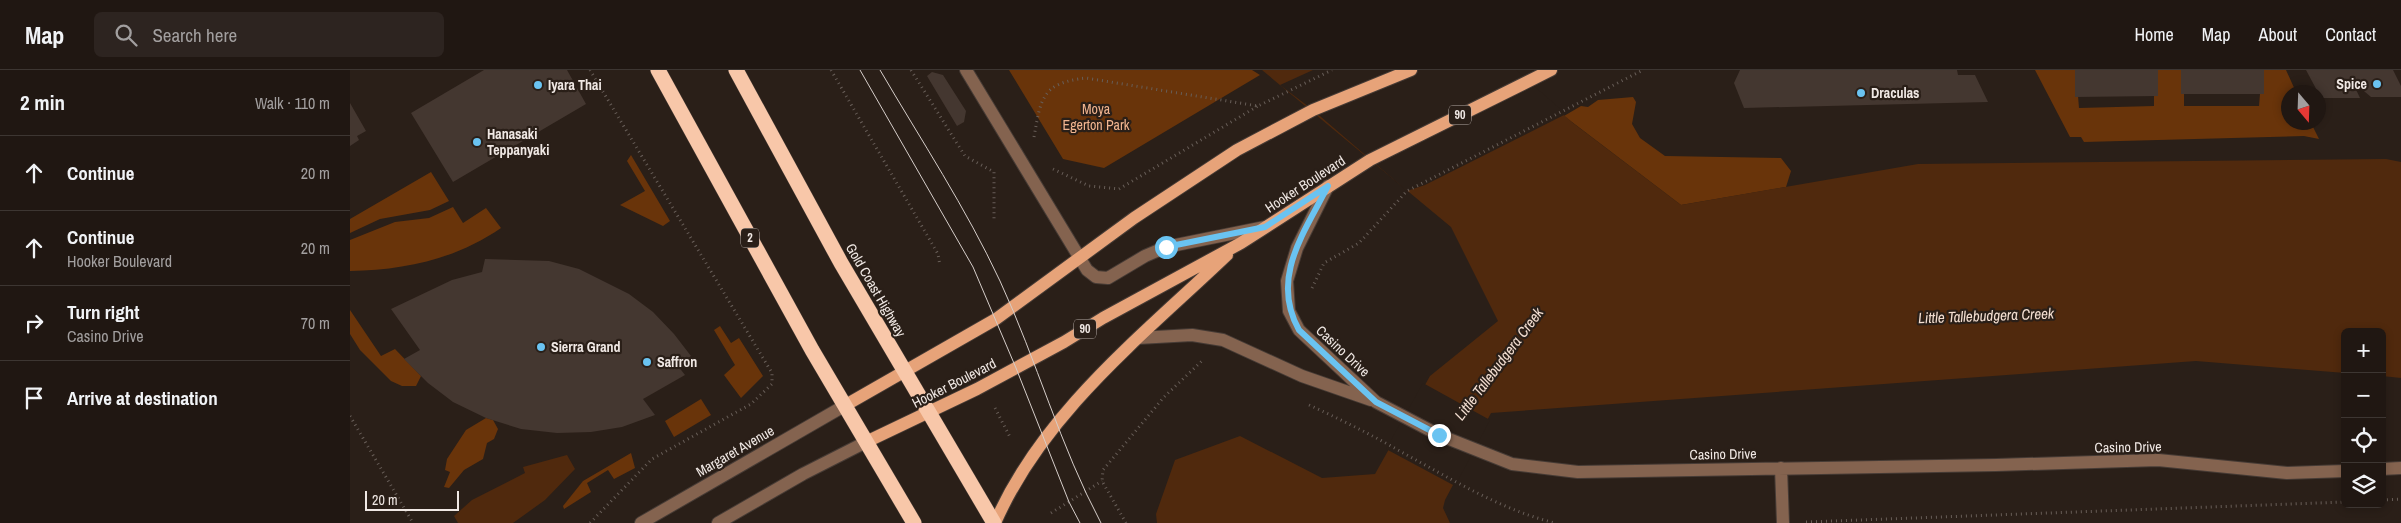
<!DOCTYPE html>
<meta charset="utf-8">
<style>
body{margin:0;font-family:"Archivo Narrow",sans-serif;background:#2d2420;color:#f1f3f6}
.controls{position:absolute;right:15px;bottom:15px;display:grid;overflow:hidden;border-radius:8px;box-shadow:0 2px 8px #0003}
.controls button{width:45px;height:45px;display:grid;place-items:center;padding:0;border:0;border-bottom:1px solid #3d3632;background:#201712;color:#f1f3f6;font:25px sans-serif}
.compass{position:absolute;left:1931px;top:15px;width:45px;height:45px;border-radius:50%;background:#201712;box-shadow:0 2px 8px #0003;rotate:161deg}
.scale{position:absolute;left:15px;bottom:12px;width:94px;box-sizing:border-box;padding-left:5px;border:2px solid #f0e8e4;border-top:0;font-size:14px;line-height:18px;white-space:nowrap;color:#f0e8e4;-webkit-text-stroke:4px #2a1f18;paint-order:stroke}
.stop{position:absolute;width:15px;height:15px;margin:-11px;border:4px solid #6ac3f1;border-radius:50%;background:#fff}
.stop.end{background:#6ac3f1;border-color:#fff;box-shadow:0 1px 5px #0008}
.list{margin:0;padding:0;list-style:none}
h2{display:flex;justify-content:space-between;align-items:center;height:65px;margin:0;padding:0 20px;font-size:21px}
h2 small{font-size:16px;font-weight:400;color:#a29f9f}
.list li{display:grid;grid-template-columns:32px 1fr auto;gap:15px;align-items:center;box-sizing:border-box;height:75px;padding:0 20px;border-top:1px solid #3d3632}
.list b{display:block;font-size:19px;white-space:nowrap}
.list p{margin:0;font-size:16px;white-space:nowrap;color:#a29f9f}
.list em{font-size:16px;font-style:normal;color:#a29f9f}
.icon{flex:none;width:28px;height:28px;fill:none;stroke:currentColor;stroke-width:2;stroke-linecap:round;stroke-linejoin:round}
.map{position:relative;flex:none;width:2051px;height:453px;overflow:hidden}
header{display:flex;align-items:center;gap:30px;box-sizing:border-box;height:70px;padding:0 25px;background:#201712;border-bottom:1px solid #3d3632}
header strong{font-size:24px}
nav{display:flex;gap:28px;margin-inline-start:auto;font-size:18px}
.search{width:350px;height:45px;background:#2d2420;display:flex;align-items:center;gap:12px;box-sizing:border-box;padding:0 18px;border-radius:8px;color:#a29f9f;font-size:19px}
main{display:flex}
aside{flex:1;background:#201712}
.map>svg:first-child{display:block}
.green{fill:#69340a}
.water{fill:#50290d}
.pier{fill:#2a1f18}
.building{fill:#443730}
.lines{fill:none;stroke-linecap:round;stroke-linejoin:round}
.minor-casing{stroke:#463b35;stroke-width:14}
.major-casing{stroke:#463b35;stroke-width:14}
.highway-casing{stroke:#463b35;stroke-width:16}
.path{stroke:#685e58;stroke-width:3;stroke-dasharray:1 4;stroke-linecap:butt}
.minor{stroke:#84634f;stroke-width:12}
.major{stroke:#e7a379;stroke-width:12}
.highway{stroke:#f8c7a9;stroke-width:15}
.tram{stroke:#d6ceca;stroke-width:1}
.route{stroke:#6ac3f1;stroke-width:6}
.poi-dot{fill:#6ac3f1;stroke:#2a1f18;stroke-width:2}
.labels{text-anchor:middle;stroke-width:4.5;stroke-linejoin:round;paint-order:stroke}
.shield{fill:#2a1f18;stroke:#b5aca7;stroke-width:1}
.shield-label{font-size:12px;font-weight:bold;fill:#f0e8e4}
.poi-label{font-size:14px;font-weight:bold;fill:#f0e8e4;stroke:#2a1f18;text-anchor:start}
.park-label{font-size:14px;fill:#f3b690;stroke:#2a1f18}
.street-label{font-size:14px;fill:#f0e8e4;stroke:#2a1f18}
.water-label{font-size:15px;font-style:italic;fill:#f3ded1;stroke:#2a1f18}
</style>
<header>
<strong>Map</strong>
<div class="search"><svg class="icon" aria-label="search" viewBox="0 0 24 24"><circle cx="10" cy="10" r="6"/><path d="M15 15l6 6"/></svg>Search here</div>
<nav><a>Home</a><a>Map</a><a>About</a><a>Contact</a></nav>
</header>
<main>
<aside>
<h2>2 min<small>Walk · 110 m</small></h2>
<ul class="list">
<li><svg class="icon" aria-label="ahead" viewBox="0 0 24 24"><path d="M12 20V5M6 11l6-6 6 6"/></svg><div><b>Continue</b></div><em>20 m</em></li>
<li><svg class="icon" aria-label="ahead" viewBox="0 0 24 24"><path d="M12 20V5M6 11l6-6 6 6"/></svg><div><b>Continue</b><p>Hooker Boulevard</p></div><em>20 m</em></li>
<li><svg class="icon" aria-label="right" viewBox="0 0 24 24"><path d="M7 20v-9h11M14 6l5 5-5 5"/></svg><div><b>Turn right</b><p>Casino Drive</p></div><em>70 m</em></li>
<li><svg class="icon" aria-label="arrive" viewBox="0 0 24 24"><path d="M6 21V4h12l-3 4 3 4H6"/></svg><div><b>Arrive at destination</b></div></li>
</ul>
</aside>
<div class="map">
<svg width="2051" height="453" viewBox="0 0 2051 453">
<rect width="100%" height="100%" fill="#2a1f18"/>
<path class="green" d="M 659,0 L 902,0 L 910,5 L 754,98 L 713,89 Z
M 1685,0 L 1725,0 L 1725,26 L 1728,26 L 1729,38 L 1804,36 L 1804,26 L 1808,26 L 1808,0 L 1831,0 L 1831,24 L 1834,24 L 1834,36 L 1909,36 L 1910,24 L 1914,23 L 1914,0 L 1936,0 L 1946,22 L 1938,22 L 1938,52 L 1961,53 L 1969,69 L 1954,66 L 1734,72 L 1731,67 L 1720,67 Z
M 1283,27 L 1286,32 L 1282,54 L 1290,68 L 1315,86 L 1431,88 L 1441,101 L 1436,117 L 1331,135 L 1214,46 L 1231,36 L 1238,37 L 1248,30 Z
M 281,85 L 320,151 L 313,156 L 270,135 L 295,121 L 277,91 Z
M 81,102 L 99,131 L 80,140 L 30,149 L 0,163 L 0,149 Z
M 103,137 L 113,153 L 136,138 L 151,158 C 106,189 55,200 0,201 L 0,170 L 45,152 L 79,148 Z
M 0,240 L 31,286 L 45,279 L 71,306 L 66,316 L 52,316 L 41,311 L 10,280 L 0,264 Z
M 370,256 L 381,273 L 389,268 L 413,306 L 391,328 L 374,305 L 385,295 L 364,260 Z
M 351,329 L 361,345 L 324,367 L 315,351 Z
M 136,348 L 143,350 L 148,359 L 144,369 L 137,373 L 133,389 L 114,400 L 99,418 L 94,417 L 100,402 L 95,400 L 97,389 L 116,360 Z
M 281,383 L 285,398 L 264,409 L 258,400 L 237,413 L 241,422 L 214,439 L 213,436 L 233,411 Z"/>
<path class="water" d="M 912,0 L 1162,0 L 1223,53 L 1331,135 L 1568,94 L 2036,89 L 2051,92 L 2051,308 L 2032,306 L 2032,262 L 1995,262 L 1995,303 L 1846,291 L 1141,343 L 1095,430 L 1093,438 L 1100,453 L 807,453 L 806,444 L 825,390 L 890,366 L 972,408 L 1025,404 L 1080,306 L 1148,251 L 1101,157 Z
M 217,385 L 225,399 L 195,430 L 163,453 L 108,453 L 104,446 L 122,430 L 175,403 L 173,397 Z"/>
<path class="pier" d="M 963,0 L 1166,0 L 1216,44 L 1075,115 L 1057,121 L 963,40 L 930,15 Z
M 1073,313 L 1140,350 L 1105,416 L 1036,379 Z"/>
<path class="building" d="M 134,0 L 217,0 L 236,34 L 103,112 L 61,43 Z
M 1390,0 L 1607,0 L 1608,5 L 1625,5 L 1638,32 L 1394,38 L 1384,13 Z
M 1725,0 L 1808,0 L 1808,26 L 1725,27 Z
M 1831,0 L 1914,0 L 1914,24 L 1831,24 Z
M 1956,0 L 2043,0 L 2051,16 L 2051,27 L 2021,27 L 2002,11 L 2010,28 L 1971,28 Z
M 582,2 L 593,5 L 616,41 L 614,52 L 607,56 L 577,6 Z
M 0,33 L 16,61 L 7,66 L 9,70 L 0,76 Z
M 135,189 L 199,191 L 229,199 L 279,224 L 303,242 L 324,264 L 341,286 L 328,296 L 335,305 L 293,329 L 305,345 L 272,357 L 241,362 L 207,363 L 171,359 L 136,348 L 103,332 L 78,313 L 54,289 L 70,280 L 41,239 L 102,210 L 132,202 Z"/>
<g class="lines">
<defs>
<path id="minor" d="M 616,0 L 737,200 L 746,207 L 758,208 L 795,186 L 816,177 L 915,157
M 978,116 L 947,178 L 937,211 L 939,241 L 949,260 L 1026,332 L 1089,365 L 1162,394 L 1228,402 L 1646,395 L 1808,390 L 1937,403 L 1995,401
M 788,268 L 842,265 L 873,270 L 952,306 L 1021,330
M 1431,398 L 1433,453
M 2032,399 L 2051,398
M 291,453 L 494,336
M 368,453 L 453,404 L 516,372"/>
<path id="major" d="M 494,336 L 646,249 L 784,148 L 887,80 L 963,40 L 1061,0
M 516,372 L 627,319 L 714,272 L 753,248 L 891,173 L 1020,90 L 1201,0
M 645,453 C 693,343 792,266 877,185"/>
<path id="highway" d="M 308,0 L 462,280 L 564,453
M 386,0 L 491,193 L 644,453"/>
</defs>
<use href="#minor" class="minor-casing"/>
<use href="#major" class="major-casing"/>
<use href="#highway" class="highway-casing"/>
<path class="path" d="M 481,0 L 588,184 L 590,196
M 561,0 L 615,86 L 644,102 L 644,151
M 684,67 C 691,29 691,13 736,8 L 908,36 L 982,0
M 703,99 L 739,116 L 769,119 L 908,36
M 962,218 L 974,193 L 1009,173 L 1057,121 L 1293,0
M 959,335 C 992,350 1024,366 1055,384 C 1103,410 1152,440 1205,453
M 645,338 L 661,369
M 0,346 L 63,453
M 2032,430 L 2051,429
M 701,443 L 752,411
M 1456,452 L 1995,432
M 240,453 L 302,389 L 401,334 L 422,314 L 422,303 L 240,0
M 776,453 L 752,411 L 753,400 L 814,327 L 854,289"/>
<use href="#minor" class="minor"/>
<use href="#major" class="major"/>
<use href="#highway" class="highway"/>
<path class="tram" d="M 510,0 L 623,197 L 666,298 L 719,432 L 730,453
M 530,0 C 571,70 616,138 650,211 C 687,291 710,376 751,453"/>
</g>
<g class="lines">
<path class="route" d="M 816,177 L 915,157 L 978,116 C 954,163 920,208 949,260 L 1026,332 L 1089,365"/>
</g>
<g class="poi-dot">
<circle cx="2027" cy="14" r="5"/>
<circle cx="188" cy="15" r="5"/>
<circle cx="1511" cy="23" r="5"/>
<circle cx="127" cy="72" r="5"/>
<circle cx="191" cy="277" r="5"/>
<circle cx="297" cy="292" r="5"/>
</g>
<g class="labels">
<g class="shield">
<rect x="1099" y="35.5" width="22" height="19" rx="4"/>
<rect x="391" y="158.5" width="18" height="19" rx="4"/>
<rect x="724" y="249.5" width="22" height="19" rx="4"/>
</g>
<g class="shield-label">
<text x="1110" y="49">90</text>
<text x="400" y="172">2</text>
<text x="735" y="263">90</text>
</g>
<g class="poi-label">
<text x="2017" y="19" text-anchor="end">Spice</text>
<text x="198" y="20">Iyara Thai</text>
<text x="1521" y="28">Draculas</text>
<text x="137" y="69">Hanasaki<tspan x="137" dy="16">Teppanyaki</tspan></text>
<text x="201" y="282">Sierra Grand</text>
<text x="307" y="297">Saffron</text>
</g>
<g class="park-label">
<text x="746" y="44">Moya<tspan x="746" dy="16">Egerton Park</tspan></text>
</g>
<g class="street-label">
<text transform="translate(955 114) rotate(-33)" y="5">Hooker Boulevard</text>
<text transform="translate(526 220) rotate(60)" y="5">Gold Coast Highway</text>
<text transform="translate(993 281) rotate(43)" y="5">Casino Drive</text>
<text transform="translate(604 313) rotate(-27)" y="5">Hooker Boulevard</text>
<text transform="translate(1778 377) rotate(-1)" y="5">Casino Drive</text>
<text transform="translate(385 381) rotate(-30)" y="5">Margaret Avenue</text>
<text transform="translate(1373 384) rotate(-1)" y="5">Casino Drive</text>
</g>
<g class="water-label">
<text transform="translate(1636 246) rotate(-2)" y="5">Little Tallebudgera Creek</text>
<text transform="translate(1149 294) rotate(-53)" y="5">Little Tallebudgera Creek</text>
</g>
</g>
</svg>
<div class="controls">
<button>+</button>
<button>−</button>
<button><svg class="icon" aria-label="locate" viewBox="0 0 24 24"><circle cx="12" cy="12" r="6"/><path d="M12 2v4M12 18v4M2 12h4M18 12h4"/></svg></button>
<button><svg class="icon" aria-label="layers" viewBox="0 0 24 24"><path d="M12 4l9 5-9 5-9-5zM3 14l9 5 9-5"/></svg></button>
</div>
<svg class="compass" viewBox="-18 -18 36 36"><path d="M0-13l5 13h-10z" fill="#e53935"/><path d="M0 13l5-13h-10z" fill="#a29f9f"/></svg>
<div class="scale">20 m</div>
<div class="stop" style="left:816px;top:177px"></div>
<div class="stop end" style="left:1089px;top:365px"></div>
</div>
</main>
